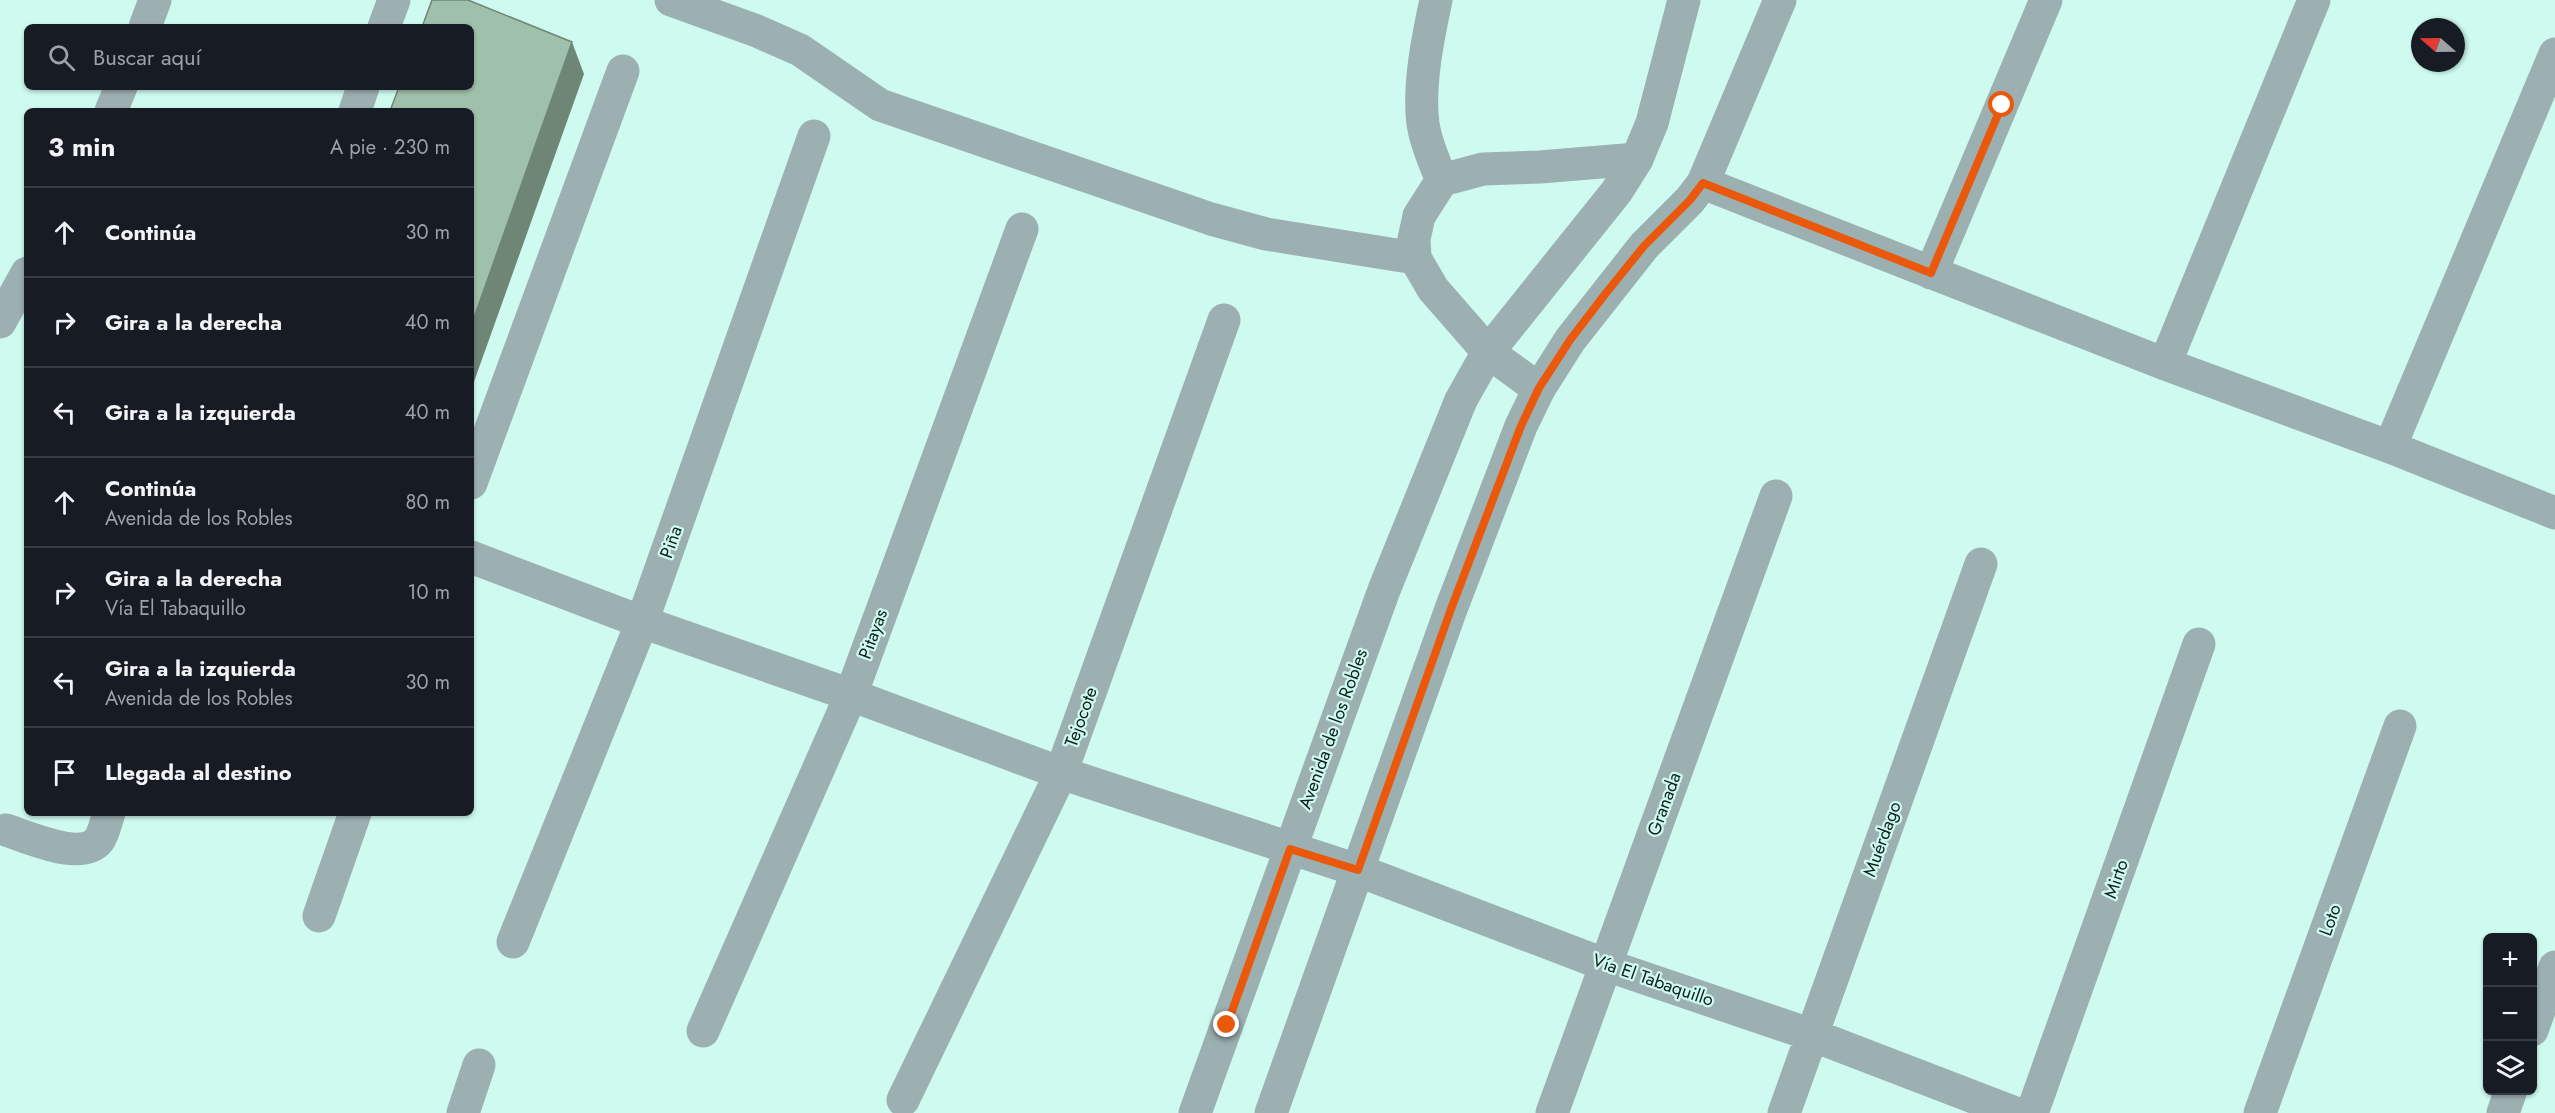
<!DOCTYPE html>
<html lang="es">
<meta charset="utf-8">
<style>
body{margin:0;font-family:Jost,sans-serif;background:#242831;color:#f1f3f6}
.controls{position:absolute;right:18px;bottom:18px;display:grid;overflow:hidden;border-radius:9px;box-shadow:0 2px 4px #0004}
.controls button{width:54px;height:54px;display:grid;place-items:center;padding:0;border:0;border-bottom:2px solid #363941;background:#171b24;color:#f1f3f6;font:30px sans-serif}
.compass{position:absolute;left:2411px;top:18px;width:54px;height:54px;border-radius:50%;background:#171b24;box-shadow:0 2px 4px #0004;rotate:290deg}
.stop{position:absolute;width:18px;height:18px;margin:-14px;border:4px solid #ea580c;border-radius:50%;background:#fff}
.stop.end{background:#ea580c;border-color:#fff;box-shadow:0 2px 6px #0008}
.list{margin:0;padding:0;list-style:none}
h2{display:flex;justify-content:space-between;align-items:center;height:78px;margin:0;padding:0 24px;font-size:26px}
h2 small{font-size:20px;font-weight:400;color:#9ea1a6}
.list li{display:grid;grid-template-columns:39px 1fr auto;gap:18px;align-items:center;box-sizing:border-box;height:90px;padding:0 24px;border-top:2px solid #363941}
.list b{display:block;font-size:22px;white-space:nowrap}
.list p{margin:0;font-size:20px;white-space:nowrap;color:#9ea1a6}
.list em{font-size:20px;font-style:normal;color:#9ea1a6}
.icon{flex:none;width:33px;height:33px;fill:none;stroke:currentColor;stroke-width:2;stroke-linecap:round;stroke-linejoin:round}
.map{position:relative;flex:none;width:2555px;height:1113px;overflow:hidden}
.search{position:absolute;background:#171b24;box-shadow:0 2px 4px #0004;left:24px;top:24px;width:450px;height:66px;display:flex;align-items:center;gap:15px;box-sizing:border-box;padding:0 21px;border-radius:9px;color:#9ea1a6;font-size:22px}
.panel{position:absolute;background:#171b24;box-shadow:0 2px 4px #0004;left:24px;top:108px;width:450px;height:708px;border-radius:9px}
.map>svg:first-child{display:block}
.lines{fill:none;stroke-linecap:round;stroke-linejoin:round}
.minor{stroke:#9cafb1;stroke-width:33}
.tertiary{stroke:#9cafb1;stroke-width:33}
.shaded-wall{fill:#6f8677}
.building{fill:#9fc0aa;stroke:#6f8677;stroke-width:1.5}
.route{stroke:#ea580c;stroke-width:8}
.labels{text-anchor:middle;stroke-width:4.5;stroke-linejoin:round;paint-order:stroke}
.street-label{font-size:18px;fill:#0e1f1c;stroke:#cefaf0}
</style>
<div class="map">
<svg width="2555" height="1113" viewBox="0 0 2555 1113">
<rect width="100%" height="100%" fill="#cefaf0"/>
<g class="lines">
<path class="minor" d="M 671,0 L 757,31 L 800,50 L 880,105 L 1211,219 L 1266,234 L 1415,258
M 1436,0 C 1428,37 1418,86 1423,124 C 1426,143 1434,162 1442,180
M 145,27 L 155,0
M 384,27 L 394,0
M 111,111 L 121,87
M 355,111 L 363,87
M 1703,183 L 2165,364 L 2390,447 L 2555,513
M 1931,273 L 2046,0
M 0,322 L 27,273
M 2165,364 L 2314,0
M 1539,389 L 1488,352 L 1433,289 L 1415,258 L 1414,239 L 1419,216 L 1442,180 L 1483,169 L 1540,167 L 1637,159
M 2390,447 L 2555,54
M 471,483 L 623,71
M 471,557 L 642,622 L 851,695 L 1061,773 L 1357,870 L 1606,965 L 1812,1035 L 2015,1113
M 6,830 C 28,837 82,862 99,840 C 104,833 106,821 109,813
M 319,916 L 355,813
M 513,942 L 642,622 L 814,136
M 2532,1030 L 2555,967
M 703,1031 L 851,695 L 1022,229
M 903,1100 L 1061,773 L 1224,320
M 463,1113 L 479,1065
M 1552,1113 L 1776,496
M 1784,1113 L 1981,564
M 2032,1113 L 2199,644
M 2260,1113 L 2400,726
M 2503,1113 L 2511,1090"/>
<path class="tertiary" d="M 1195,1113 L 1384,590 L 1461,400 L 1488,352 L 1617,191 L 1637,159 L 1652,123 L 1684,0
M 1271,1113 L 1451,609 L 1521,426 L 1539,389 L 1570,340 L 1644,246 L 1690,200 L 1703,183 L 1780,0"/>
</g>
<path class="shaded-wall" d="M 572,42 L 584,74 L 471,390 L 471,326 Z"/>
<path class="building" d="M 432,0 L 468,0 L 572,42 L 471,326 L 471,111 L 390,111 L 399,87 L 471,87 L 471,27 L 422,27 Z"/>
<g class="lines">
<path class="route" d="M 1227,1025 L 1290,849 L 1358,870 L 1451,609 L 1521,426 L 1539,388 L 1570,340 L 1606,293 L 1644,246 L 1690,200 L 1703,183 L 1931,273 L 2002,105"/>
</g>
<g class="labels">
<g class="street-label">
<text transform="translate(671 542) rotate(-71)" y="6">Piña</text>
<text transform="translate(873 634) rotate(-70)" y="6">Pitayas</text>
<text transform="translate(1081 717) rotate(-70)" y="6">Tejocote</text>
<text transform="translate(1333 729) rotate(-70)" y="6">Avenida de los Robles</text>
<text transform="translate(1664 804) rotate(-70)" y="6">Granada</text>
<text transform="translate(1882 839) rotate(-70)" y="6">Muérdago</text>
<text transform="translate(2116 879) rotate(-71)" y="6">Mirto</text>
<text transform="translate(2330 920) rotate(-70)" y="6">Loto</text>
<text transform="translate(1653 980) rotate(19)" y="6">Vía El Tabaquillo</text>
</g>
</g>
</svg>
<div class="controls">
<button>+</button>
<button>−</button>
<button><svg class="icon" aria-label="layers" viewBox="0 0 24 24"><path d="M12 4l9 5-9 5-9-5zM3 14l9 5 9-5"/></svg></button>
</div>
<svg class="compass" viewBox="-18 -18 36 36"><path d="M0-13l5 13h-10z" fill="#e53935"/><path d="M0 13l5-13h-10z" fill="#9ea1a6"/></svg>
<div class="stop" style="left:2002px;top:105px"></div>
<div class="stop end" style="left:1227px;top:1025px"></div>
<div class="search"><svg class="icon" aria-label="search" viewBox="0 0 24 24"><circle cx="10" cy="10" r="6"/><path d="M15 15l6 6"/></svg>Buscar aquí</div>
<section class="panel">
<h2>3 min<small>A pie · 230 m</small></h2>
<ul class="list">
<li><svg class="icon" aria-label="ahead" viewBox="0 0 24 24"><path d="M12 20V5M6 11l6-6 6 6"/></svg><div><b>Continúa</b></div><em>30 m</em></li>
<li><svg class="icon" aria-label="right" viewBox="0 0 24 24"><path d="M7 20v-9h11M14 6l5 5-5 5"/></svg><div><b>Gira a la derecha</b></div><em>40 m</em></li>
<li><svg class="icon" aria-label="left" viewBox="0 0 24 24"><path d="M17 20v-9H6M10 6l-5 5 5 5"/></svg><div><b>Gira a la izquierda</b></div><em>40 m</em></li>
<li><svg class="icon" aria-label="ahead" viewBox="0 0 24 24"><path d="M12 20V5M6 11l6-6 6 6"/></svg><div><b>Continúa</b><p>Avenida de los Robles</p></div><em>80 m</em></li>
<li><svg class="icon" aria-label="right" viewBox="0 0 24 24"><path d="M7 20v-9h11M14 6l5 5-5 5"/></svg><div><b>Gira a la derecha</b><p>Vía El Tabaquillo</p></div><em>10 m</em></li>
<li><svg class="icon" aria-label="left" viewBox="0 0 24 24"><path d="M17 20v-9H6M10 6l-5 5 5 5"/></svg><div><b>Gira a la izquierda</b><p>Avenida de los Robles</p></div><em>30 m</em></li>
<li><svg class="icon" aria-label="arrive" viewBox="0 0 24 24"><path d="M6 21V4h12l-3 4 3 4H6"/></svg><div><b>Llegada al destino</b></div></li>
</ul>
</section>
</div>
